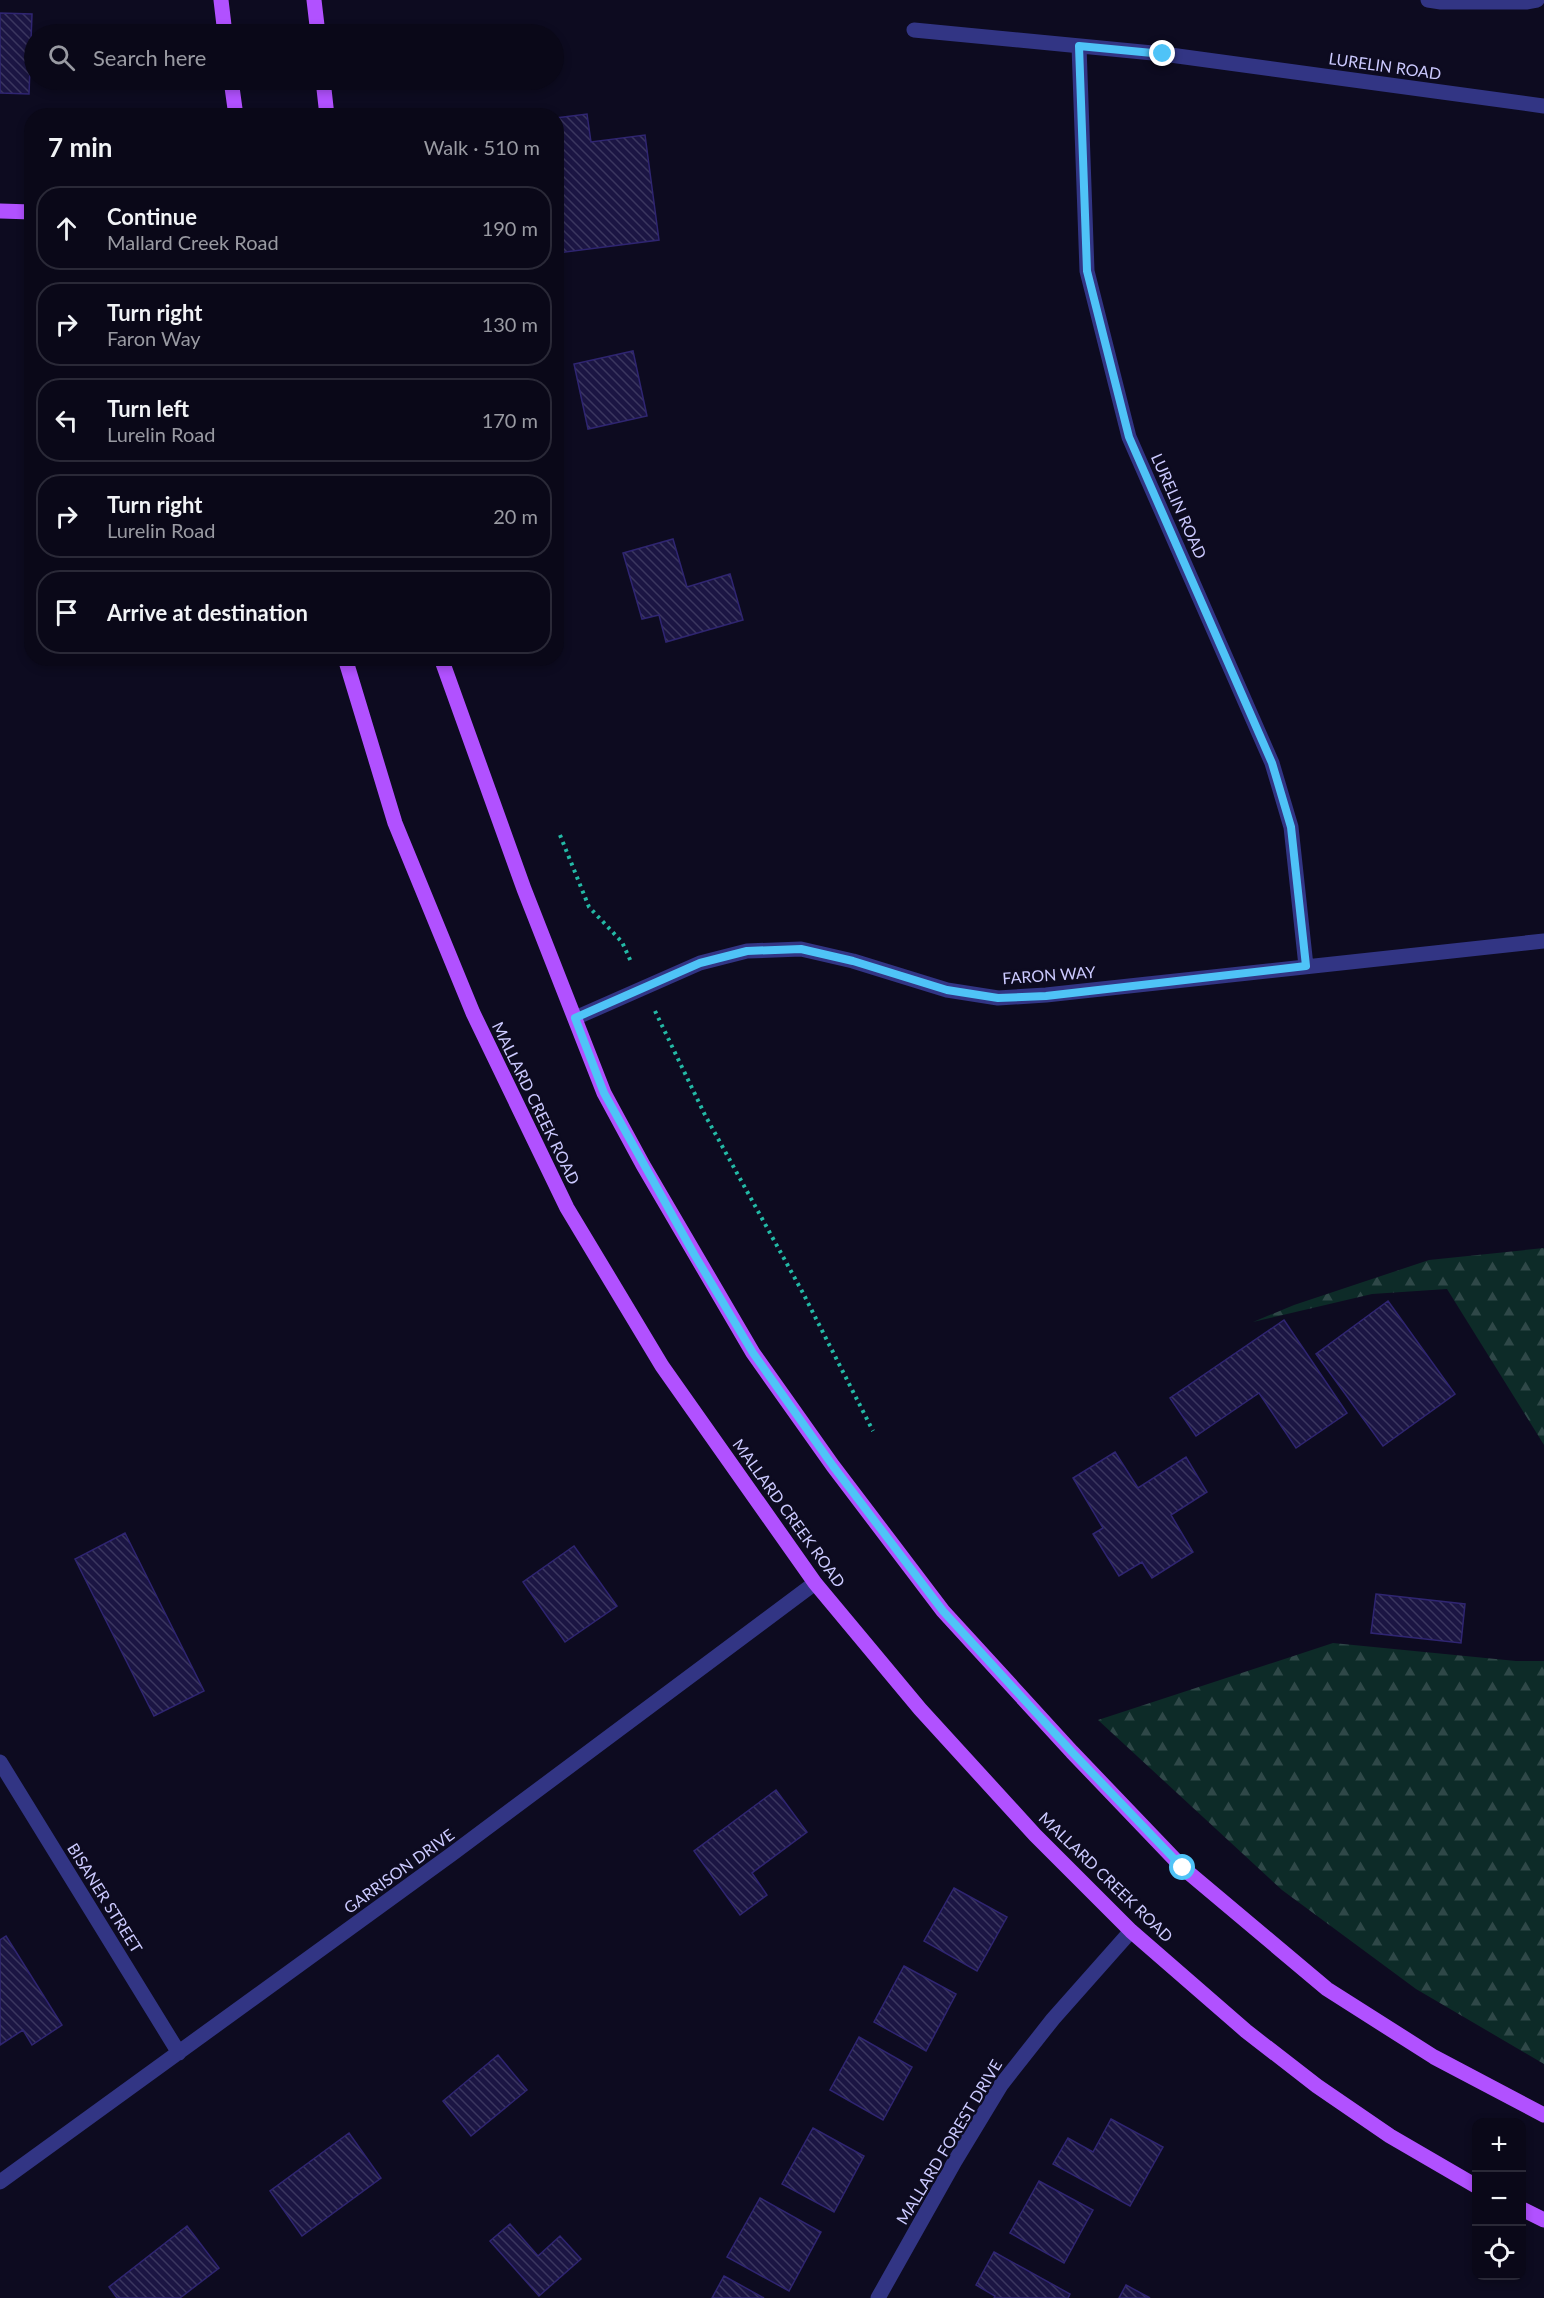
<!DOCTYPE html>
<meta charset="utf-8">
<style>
body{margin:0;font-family:Lato,sans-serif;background:#131121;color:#f1f3f6}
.controls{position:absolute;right:18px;bottom:18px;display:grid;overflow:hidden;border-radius:12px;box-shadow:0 3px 9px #0003}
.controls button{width:54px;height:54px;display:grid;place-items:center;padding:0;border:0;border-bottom:2px solid #2a2937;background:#0a0818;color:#f1f3f6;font:30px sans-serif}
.stop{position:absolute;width:18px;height:18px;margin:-14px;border:4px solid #4fc3f7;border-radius:50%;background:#fff}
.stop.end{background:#4fc3f7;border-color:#fff;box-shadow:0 2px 6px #0008}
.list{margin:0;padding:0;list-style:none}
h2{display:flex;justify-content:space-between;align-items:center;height:78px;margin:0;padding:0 24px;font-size:26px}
h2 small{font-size:20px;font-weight:400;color:#999aa2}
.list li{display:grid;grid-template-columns:39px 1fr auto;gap:18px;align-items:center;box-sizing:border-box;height:84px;margin:0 12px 12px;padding:0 12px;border:2px solid #2a2937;border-radius:24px}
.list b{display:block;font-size:22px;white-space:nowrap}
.list p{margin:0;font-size:20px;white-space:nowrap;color:#999aa2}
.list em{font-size:20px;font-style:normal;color:#999aa2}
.icon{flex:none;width:33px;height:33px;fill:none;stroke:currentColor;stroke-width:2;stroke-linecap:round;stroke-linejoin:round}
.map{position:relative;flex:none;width:1544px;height:2298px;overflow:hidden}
.search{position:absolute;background:#0a0818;box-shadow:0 3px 9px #0003;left:24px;top:24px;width:540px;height:66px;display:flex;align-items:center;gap:15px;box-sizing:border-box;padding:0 21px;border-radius:33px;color:#999aa2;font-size:22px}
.panel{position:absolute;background:#0a0818;box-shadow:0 3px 9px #0003;left:24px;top:108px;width:540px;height:558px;border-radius:24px}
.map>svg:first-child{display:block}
.forest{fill:url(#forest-firs)}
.building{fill:url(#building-back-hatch);stroke:#2f2571;stroke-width:1.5}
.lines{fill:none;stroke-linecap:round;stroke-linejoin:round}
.path{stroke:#23baa6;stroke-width:4;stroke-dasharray:3 4.5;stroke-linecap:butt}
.minor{stroke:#323584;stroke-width:15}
.major{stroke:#b151ff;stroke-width:15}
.route{stroke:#4fc3f7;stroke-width:8}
.labels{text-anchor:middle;stroke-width:5;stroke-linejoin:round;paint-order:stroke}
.street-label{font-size:16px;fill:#cccaff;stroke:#0d0b20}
</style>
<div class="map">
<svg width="1544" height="2298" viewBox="0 0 1544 2298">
<defs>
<pattern id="forest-firs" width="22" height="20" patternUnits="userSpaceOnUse" patternTransform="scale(1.5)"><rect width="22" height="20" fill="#0d2b28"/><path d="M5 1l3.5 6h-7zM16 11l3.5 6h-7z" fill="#2f4848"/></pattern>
<pattern id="building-back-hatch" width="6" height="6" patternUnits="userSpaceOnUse" patternTransform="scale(1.5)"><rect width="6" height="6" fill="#1b1543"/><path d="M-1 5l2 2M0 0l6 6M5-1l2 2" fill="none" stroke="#3b365f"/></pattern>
</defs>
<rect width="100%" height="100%" fill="#0d0b20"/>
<path class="forest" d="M 1544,1248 L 1544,1445 L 1447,1289 L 1372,1294 L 1253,1322 L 1294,1305 L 1429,1260 Z
M 1333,1643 L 1516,1661 L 1544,1661 L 1544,2064 L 1416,1989 L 1282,1890 L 1098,1720 Z"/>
<path class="building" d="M 0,13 L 32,14 L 29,94 L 0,93 Z
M 587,114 L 591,142 L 645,135 L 659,240 L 558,253 L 556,118 Z
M 633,351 L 647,416 L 588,429 L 574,364 Z
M 673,539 L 687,587 L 730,574 L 743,620 L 666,642 L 659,615 L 642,619 L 623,553 Z
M 1388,1301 L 1455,1394 L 1383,1446 L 1316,1354 Z
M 1284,1320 L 1347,1413 L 1296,1448 L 1259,1393 L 1196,1436 L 1170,1398 Z
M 1115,1452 L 1138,1488 L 1186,1457 L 1207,1492 L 1171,1515 L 1193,1552 L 1152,1578 L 1142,1562 L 1119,1576 L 1093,1534 L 1103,1528 L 1073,1478 Z
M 125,1533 L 204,1691 L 154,1716 L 75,1559 Z
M 574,1546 L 617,1606 L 565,1642 L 523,1582 Z
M 1376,1594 L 1465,1604 L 1461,1643 L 1371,1633 Z
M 776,1790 L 807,1832 L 752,1873 L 767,1895 L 740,1915 L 694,1851 Z
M 954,1888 L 1007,1917 L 977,1971 L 924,1941 Z
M 6,1936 L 62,2025 L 32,2045 L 23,2030 L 0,2045 L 0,1940 Z
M 904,1966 L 956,1994 L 926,2051 L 874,2022 Z
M 859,2037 L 912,2067 L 883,2120 L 830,2090 Z
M 498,2055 L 527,2090 L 471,2136 L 443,2101 Z
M 1111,2119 L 1163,2147 L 1130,2206 L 1053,2164 L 1068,2138 L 1093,2152 Z
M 813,2128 L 864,2156 L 834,2212 L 782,2184 Z
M 349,2133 L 381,2178 L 302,2236 L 270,2191 Z
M 1039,2181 L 1093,2210 L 1064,2263 L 1010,2233 Z
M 760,2198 L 821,2232 L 789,2291 L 727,2257 Z
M 510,2224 L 538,2256 L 560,2236 L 581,2259 L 539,2296 L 490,2241 Z
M 187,2226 L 219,2268 L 180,2298 L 117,2298 L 109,2287 Z
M 994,2252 L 1070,2294 L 1068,2298 L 994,2298 L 995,2296 L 976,2285 Z
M 724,2276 L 764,2298 L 712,2298 Z
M 1126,2285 L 1150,2298 L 1119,2298 Z"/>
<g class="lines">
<path class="path" d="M 560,835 L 589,907 L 622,942 L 632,964
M 655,1011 L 705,1115 L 803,1293 L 873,1431"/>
<path class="minor" d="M 1428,0 L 1441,2 L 1526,2 L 1537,0
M 914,30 L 1163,54 L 1544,106
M 1079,46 L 1087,271 L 1129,437 L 1272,763 L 1291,827 L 1306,966
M 575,1018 L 700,963 L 747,951 L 801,949 L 853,961 L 947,990 L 998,998 L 1046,995 L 1544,941
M 0,1762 L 179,2053
M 0,2182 L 452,1854 L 815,1583
M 878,2298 L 955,2161 L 1001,2085 L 1053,2019 L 1131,1931"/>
<path class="major" d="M 221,0 L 225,34
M 314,0 L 318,34
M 231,80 L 236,116
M 323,80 L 327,116
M 0,211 L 32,212
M 345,658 L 395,823 L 473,1013 L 567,1208 L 662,1366 L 815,1583 L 920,1709 L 1035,1835 L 1131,1931 L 1246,2031 L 1317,2086 L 1390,2136 L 1476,2186
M 441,658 L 524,889 L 604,1093 L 643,1165 L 753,1353 L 833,1466 L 943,1611 L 1072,1752 L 1183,1868 L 1327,1989 L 1434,2057 L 1544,2115
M 1522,2209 L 1544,2220"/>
</g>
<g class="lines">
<path class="route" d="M 1163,54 L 1079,46 L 1087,271 L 1129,437 L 1272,763 L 1291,827 L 1306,966 L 1046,996 L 998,998 L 947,990 L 853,961 L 801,949 L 747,951 L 700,963 L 575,1018 L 604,1093 L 694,1254 L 753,1353 L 833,1466 L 943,1611 L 1072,1752 L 1183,1868"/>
</g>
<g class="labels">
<g class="street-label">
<text transform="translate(1385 66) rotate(8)" y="6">LURELIN ROAD</text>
<text transform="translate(1179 506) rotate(66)" y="6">LURELIN ROAD</text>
<text transform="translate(1049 975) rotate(-4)" y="6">FARON WAY</text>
<text transform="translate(536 1103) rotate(64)" y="6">MALLARD CREEK ROAD</text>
<text transform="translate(789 1513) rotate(54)" y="6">MALLARD CREEK ROAD</text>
<text transform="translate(399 1871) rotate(-36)" y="6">GARRISON DRIVE</text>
<text transform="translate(1106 1877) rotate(44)" y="6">MALLARD CREEK ROAD</text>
<text transform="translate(105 1898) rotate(58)" y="6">BISANER STREET</text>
<text transform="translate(949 2142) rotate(-59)" y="6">MALLARD FOREST DRIVE</text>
</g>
</g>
</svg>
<div class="controls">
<button>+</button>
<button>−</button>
<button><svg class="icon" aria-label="locate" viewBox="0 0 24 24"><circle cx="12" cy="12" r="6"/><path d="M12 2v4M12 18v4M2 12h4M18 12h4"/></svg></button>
</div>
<div class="stop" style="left:1183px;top:1868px"></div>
<div class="stop end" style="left:1163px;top:54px"></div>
<div class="search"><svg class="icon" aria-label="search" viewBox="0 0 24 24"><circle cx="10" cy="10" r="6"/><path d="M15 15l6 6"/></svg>Search here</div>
<section class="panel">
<h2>7 min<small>Walk · 510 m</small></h2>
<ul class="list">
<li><svg class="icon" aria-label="ahead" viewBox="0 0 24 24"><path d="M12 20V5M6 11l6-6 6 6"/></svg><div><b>Continue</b><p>Mallard Creek Road</p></div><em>190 m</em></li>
<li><svg class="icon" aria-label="right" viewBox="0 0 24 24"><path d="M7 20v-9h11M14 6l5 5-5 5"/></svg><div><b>Turn right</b><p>Faron Way</p></div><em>130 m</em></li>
<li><svg class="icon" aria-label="left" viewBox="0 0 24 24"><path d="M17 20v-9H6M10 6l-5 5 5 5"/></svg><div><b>Turn left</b><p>Lurelin Road</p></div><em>170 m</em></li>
<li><svg class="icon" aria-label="right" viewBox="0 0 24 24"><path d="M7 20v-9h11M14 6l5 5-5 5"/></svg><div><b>Turn right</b><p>Lurelin Road</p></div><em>20 m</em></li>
<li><svg class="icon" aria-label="arrive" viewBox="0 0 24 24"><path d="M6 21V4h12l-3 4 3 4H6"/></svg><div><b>Arrive at destination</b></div></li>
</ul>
</section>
</div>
